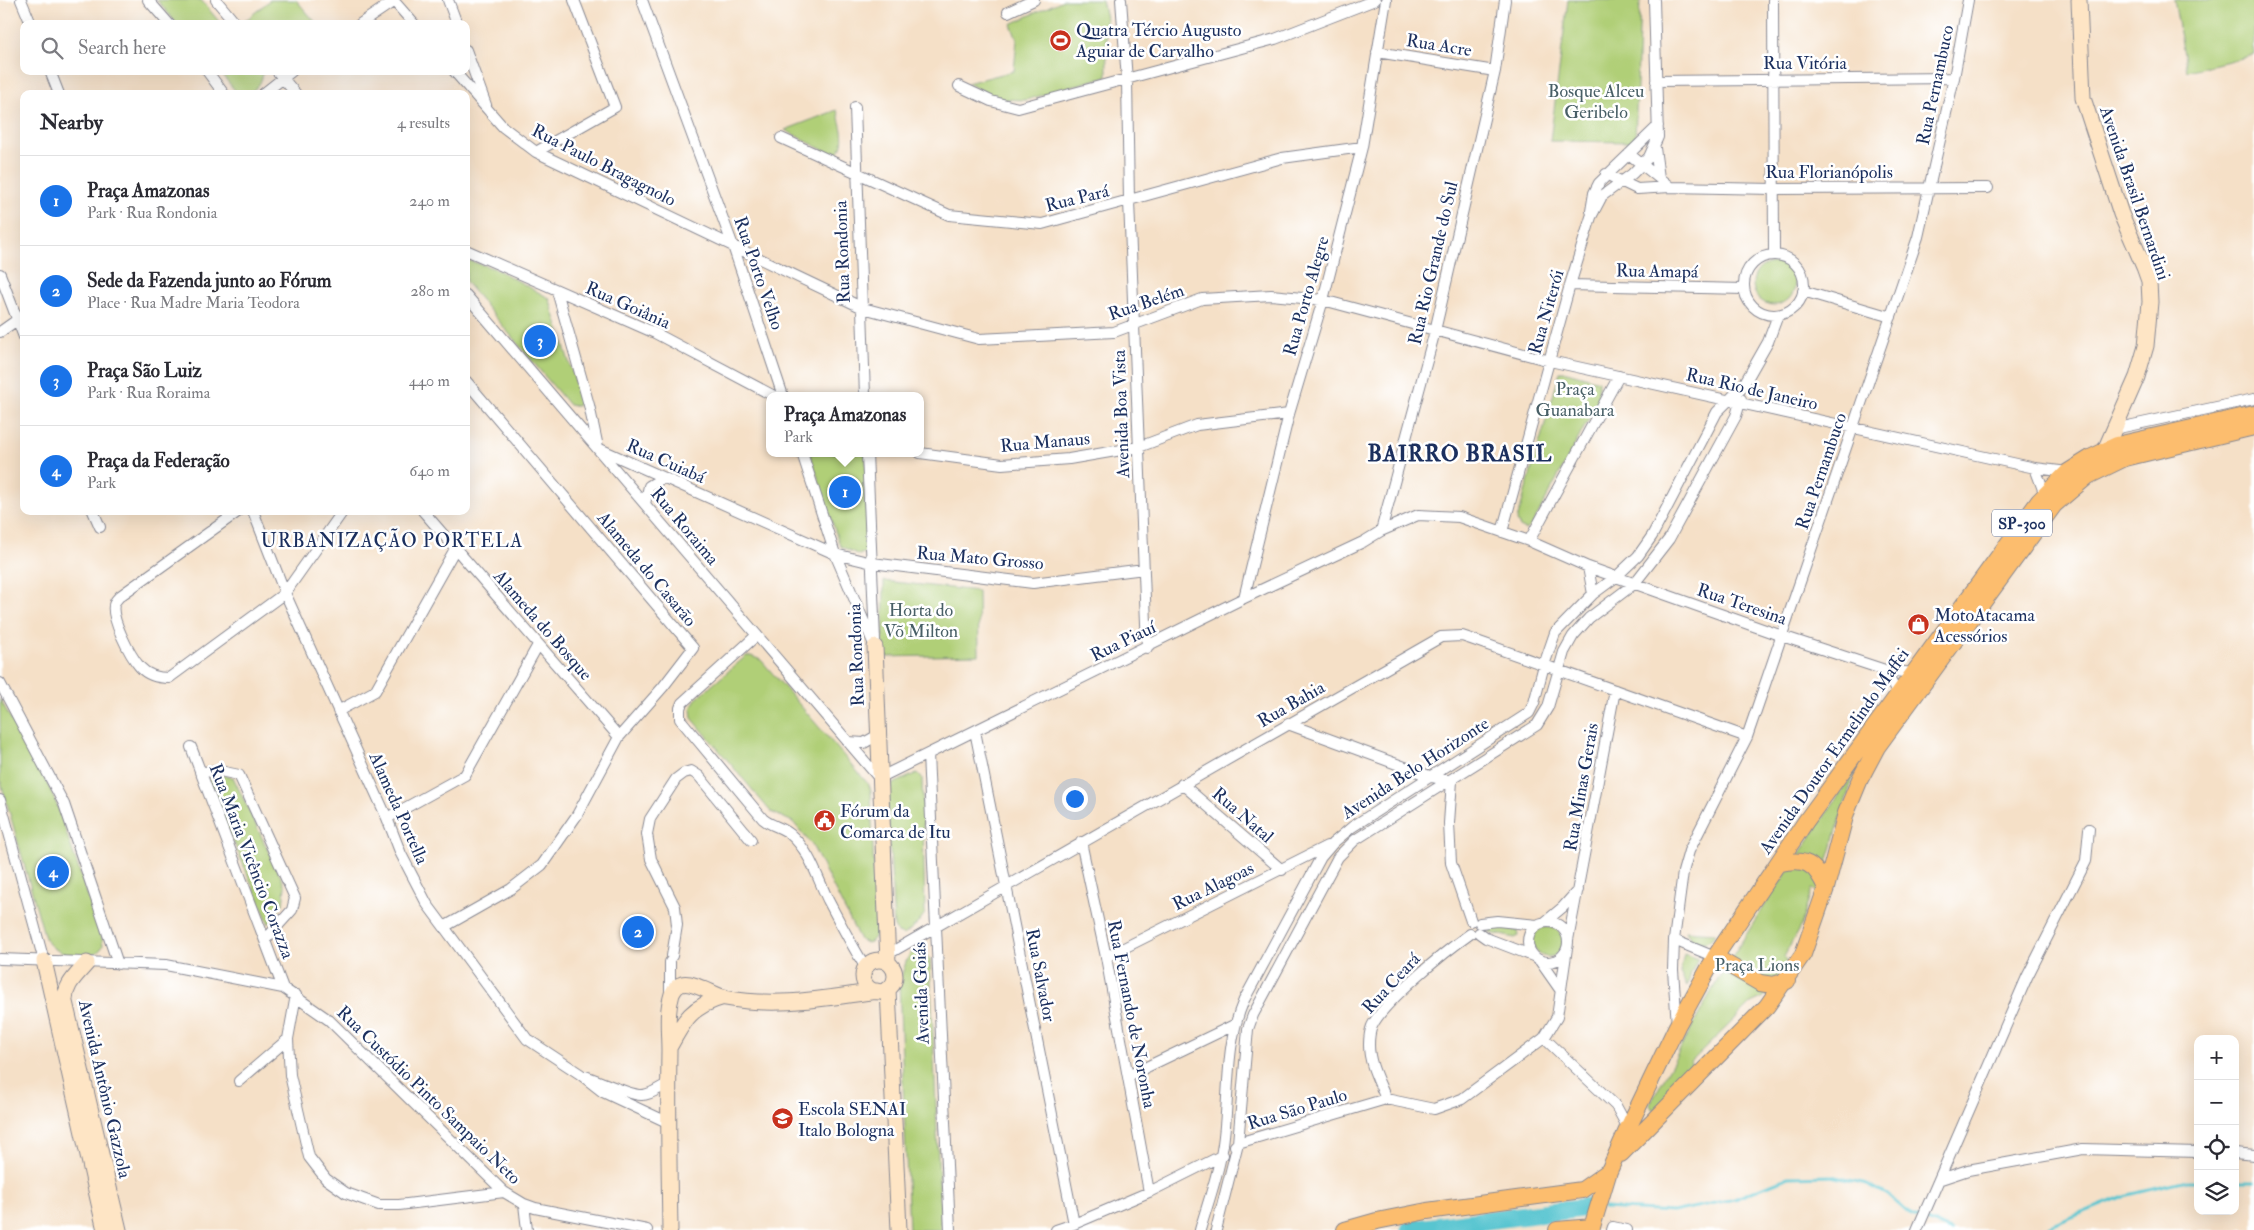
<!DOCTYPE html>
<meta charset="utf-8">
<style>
body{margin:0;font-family:"IM FELL Double Pica",serif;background:#f7f7f7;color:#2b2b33}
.controls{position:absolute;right:15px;bottom:15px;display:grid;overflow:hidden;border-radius:10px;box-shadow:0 5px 20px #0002}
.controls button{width:45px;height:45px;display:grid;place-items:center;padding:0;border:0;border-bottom:1px solid #e1e1e2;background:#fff;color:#2b2b33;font:25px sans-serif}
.you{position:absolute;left:1074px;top:798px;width:18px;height:18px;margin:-12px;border:4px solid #fff;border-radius:50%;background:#1a73e8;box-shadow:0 0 0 8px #1a73e833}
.badge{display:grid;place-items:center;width:32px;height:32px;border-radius:50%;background:#1a73e8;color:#fff;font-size:16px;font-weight:700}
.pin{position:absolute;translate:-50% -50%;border:2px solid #fff;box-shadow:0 1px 5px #0006}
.popup{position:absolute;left:766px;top:392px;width:158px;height:65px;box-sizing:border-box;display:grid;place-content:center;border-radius:10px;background:#fff;filter:drop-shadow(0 1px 4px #0005);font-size:16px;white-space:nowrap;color:#7c7c81}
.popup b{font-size:19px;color:#2b2b33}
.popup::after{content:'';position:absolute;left:50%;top:100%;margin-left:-10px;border:10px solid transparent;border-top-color:#fff}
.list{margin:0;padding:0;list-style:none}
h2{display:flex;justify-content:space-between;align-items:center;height:65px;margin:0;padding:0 20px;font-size:21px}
h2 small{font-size:16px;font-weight:400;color:#7c7c81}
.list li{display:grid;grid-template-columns:32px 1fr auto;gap:15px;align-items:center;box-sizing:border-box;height:90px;padding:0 20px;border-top:1px solid #e1e1e2}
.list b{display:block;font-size:19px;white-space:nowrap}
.list p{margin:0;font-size:16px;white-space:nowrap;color:#7c7c81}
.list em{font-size:16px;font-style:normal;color:#7c7c81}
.icon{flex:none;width:28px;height:28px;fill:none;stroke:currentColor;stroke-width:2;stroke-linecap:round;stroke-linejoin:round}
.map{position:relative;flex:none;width:2254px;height:1230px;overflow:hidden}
.search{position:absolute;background:#fff;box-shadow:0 5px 20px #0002;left:20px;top:20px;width:450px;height:55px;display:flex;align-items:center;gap:12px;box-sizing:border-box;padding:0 18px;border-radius:10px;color:#7c7c81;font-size:19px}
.panel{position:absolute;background:#fff;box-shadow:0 5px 20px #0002;left:20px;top:90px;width:450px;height:425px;border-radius:10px}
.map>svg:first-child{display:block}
.green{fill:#b0cf77;stroke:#667f6a}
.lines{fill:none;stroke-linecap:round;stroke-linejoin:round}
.stream{stroke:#59c5d0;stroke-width:3}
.river{stroke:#59c5d0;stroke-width:19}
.street-casing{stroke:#888892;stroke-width:12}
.secondary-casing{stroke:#888892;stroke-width:17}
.primary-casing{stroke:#888892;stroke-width:18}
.street{stroke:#fff;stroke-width:10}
.secondary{stroke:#fee5c5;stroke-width:15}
.primary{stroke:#fcbd6e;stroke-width:16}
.labels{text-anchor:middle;stroke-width:5;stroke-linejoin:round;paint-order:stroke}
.shield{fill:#fff;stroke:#5f6d8e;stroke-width:1}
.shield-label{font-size:16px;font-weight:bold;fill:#1b2f5e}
.poi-label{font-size:18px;fill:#1b2f5e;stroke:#fff;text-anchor:start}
.street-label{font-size:18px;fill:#1b2f5e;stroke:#fff}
.park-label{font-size:18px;fill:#485f66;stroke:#fff}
.neighbourhood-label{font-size:19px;letter-spacing:1px;fill:#1b2f5e;stroke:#fff}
.district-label{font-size:22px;font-weight:bold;letter-spacing:1px;fill:#1b2f5e;stroke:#fff}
</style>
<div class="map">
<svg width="2254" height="1230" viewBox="0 0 2254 1230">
<rect width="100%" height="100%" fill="#fff"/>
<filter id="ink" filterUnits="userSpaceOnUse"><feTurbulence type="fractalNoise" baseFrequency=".02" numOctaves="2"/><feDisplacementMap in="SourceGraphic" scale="10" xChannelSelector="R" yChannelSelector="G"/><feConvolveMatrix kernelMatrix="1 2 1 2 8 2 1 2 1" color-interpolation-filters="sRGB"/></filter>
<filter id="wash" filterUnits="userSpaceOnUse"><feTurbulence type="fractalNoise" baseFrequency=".0096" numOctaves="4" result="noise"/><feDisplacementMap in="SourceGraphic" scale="20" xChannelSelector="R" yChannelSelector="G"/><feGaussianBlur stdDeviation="1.12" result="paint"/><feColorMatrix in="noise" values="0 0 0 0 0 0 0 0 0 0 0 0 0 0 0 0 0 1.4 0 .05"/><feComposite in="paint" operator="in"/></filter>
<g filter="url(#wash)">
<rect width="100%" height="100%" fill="#f5e0c7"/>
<path class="green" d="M 157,0 L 201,0 L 221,24 L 177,24 Z
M 270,0 L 296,0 L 317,24 L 247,24 L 245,21 Z
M 1063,0 L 1102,0 L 1106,18 L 1107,76 L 1026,100 L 998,99 L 967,83 L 1014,71 L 1017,40 L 1011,24 Z
M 1568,0 L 1640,0 L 1635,142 L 1550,141 Z
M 2174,0 L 2254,0 L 2254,55 L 2187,71 Z
M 219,71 L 261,71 L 263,73 C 261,87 252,94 238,94 Z
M 837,110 C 840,124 848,142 837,153 L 831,154 L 785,130 Z
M 470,261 L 496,269 L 549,298 L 581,400 L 577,406 L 569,405 L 466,282 L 466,263 Z
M1753 284a21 21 0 1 1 42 0a21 21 0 1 1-42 0Z
M 1560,372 L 1567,372 L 1599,381 L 1598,402 L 1532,525 L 1526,530 L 1520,527 L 1517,520 Z
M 810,453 L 866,453 L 868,551 L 859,555 L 840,546 Z
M 884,581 L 978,591 L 979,655 L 883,657 Z
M 746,656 L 751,656 L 761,660 L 869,785 L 871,791 L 876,933 L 871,942 L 867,943 L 860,940 L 812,845 L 793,822 L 771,812 L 692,718 L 691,709 L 695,700 Z
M 0,699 L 49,787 L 57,805 L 102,938 L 103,946 C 94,963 53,957 45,938 L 0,779 Z
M 1855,771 L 1818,892 L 1812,889 L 1801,925 L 1784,957 L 1788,967 L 1764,997 L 1751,1003 L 1691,1062 L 1695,1071 L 1656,1109 L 1652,1109 L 1650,1104 L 1721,974 L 1769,899 Z
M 917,773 L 922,778 L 925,913 L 918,923 L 904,935 L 898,933 L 894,927 L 887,791 L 893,784 Z
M 210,774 L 233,777 L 285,886 L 283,904 L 269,924 L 209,785 Z
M 1493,926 L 1518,931 L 1519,936 L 1515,938 L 1490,933 L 1490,929 Z
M1533 942a15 15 0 1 1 30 0a15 15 0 1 1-30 0Z
M 1686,931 L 1715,933 C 1710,944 1703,943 1692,941 Z
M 913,951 L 921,951 L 930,959 L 941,1230 L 909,1230 L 899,983 L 907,959 Z
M 1684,954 L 1698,959 L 1691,973 L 1687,987 L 1680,973 Z"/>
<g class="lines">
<path class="stream" d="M 2235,1182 L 2254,1182
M 1604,1208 L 1673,1212 L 1734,1199 L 1789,1177 L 1831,1176 L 1867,1184 L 1888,1195 L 1912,1216 L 1951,1230
M 2040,1230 L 2124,1196 L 2187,1181 L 2198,1181"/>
<path class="river" d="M 1410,1230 L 1589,1207"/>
</g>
</g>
<g filter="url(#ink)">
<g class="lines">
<defs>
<path id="street" d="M 21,0 L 31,24
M 148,0 L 169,24
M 216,0 L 236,24
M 393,0 L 414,24
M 448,0 L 457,24
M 642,0 L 733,246 L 783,396
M 1121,0 L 1127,80 L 1129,201 L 1147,648
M 1773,0 L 1774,255
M 1008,12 L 1034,0
M 360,24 L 394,1
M 466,50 L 486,105
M 1377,52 L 1495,71
M 50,71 L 59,94
M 207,71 L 224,94
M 277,71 L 296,94
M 454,71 L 503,127 L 536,152 L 863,308 L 979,339 L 1114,332 L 1202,299 L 1271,295 L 1323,300 L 1550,361 L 2035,468 L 2068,472
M 1656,81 L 1954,78
M 959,86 L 991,101 L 1018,108 L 1275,39 L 1375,0
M 263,94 L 292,71
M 855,107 L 865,396
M 781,138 L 949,215 L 1042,224 L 1282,158 L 1362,147
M 1655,148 L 1659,178
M 536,152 L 615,107 L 574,0
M 1629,154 L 1670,187
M 1606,174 L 1637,189 L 1670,187 L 1773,189 L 1988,188
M 1591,211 L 1594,193 L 1599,183 L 1658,126
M 466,250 L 655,333 L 774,396
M1744 285a30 30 0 1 1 60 0a30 30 0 1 1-60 0Z
M 0,274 L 24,337
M 1570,285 L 1744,289
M 557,291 L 589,405 L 598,447
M 1803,291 L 1891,317
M 466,295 L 879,778 L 1244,598 L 1363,542 L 1381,531 L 1418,515 L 1459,517 L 1529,541 L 1588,567 L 1782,636 L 1885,670 L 1914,673
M 0,332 L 24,315
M 2114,429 L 2254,399
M 600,449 L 835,554 L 872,563 L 1033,583 L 1144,569
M 802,453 L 835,554 L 875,647
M 867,453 L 875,640
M 920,453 L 1002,464 L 1069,459 L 1139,447 L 1197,425 L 1289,414
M 2035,468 L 2045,495
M 645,504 L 649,486 L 663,478
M 93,511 L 100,527
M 239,511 L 120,596 C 118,598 116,600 115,602 C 108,615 131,657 140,667 C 148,676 158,678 169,678 L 285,593 L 343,511
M 253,511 L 285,593 L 387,818 L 401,854 L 427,904 L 527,1039 L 580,1074 L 603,1092 L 667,1122
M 423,511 L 619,737
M 1381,531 L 1435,331 L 1495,71 L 1505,0
M 1502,532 L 1570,285 L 1591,217 L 1602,196 L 1632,174 L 1649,157 L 1658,137 L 1654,0
M 1529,541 L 1619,376
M 1588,567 L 1593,594
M 1244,598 L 1289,414 L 1323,300 L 1362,147 L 1386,0
M 757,635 L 682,703 L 680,708 L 680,719 L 763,819 C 771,826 782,827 790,834 C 810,851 817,877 828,900 C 840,923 852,946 866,968
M 1885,670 L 1898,695
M 0,683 L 64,804 L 118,964
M 338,711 L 375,691 L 455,549
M 1288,724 L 1432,777 L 1452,781 L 1449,823 L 1451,863 L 1471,921
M 975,731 L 1074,1224
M 848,742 L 864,743 L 878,735
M 191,747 L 283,988
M 928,754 L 950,1230
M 200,772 L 220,771 L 239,775 L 295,898 L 292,910 L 265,940
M 1182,784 L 1282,870
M 0,800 L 44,961
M 387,818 L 465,775 L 538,645
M 1081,842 L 1106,957 L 1149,1192
M1528 942a20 20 0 1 1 40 0a20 20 0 1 1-40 0Z
M 1545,922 L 1563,907 L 1578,890
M 1480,923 L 1497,921 L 1537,925
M 444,927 L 511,889 L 542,865 L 577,815 L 619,737 L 663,687 L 693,648 L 466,381
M 1479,933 L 1486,938 L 1533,956
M 1568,940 L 1615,690
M 1674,940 L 1715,957
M 672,956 L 677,925 L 675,907 L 651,859 L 647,834 L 650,819 L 676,779 L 684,773 L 691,771 L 699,776 L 751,840
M 1106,957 L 1327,846
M 0,959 L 166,965 L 283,988 L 329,1020 L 504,1192 L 524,1204 L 535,1208 L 647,1230
M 876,961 L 1441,637 L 1462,636 L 1471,639 L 1747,737
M 1540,961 L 1561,991
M 670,962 L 670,996
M 296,995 L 288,1039 L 290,1075 L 309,1157 L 326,1179 L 346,1193 L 379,1205 L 399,1205 L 504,1192
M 1677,1025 L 1673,970 L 1674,940 L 1683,872 L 1689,851 L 1747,737 L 1918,237 L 1954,78 L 1968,0
M 1544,1038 L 1616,1106 L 1628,1128
M 585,1076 C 598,1080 632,1096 642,1095 C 651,1095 659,1088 667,1084
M 1128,1076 L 1234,1025
M 239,1081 L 288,1039
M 1386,1099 C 1379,1081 1369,1064 1369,1045 C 1369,1039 1370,1031 1372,1026 C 1384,1001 1446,951 1470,934
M 1235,1146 L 1238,1143 L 1386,1099 L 1434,1109 L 1462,1099 L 1544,1038 L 1557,1017 L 1567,948
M 2235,1153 L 2254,1155
M 1941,1179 L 1968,1170 L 2083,1149 L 2198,1152
M 524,1204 L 527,1230
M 1056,1230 L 1074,1224 L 1149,1192 L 1223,1155
M 1200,1230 C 1208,1202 1219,1173 1223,1144 C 1230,1096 1224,1046 1244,1000 L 1321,857 L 1333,843 L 1352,827 L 1529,713 L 1534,703 L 1544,665 L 1555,633 L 1593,594 L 1616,577 L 1638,556 L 1652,536 L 1717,412 L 1743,386 L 1768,342 L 1778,315
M 1216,1230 L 1238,1143 L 1248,1029 L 1253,1015 L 1338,857 L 1355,840 L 1537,725 L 1548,707 L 1564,652 L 1573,636 L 1589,618 L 1634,584 L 1669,539 L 1736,416 L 1741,399
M 1612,1230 L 1613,1227 L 1627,1230
M 1917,1230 L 2027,977 L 2086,861 L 2089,829"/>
<path id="secondary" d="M 2079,0 L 2083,98 L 2121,214 L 2144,267 L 2149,281 L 2150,302 L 2146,346 L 2137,377 L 2105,450
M 875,647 L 888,963
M863 976a16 16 0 1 1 32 0a16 16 0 1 1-32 0Z
M 44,961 L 105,1230
M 87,963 C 77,975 64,985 65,1002 L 119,1230
M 888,989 L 899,1230
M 669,1048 C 684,1020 691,1006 724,997
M 670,1230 C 669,1170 668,1111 669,1051 C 669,1032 666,1013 672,994 C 674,990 677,985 682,984 C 693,981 714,995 725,998 C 779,1008 824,998 877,991"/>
<path id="primary" d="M 1778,864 C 1805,857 1815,863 1826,888
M 1715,957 L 1760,983 L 1773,985 L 1787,981
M 1621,1154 L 1767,1006 L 1803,954 L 1826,888 L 1846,813 L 1860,779 L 1877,747 L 2054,505 L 2088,476 L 2125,458 L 2254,427
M 1345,1230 L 1377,1221 L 1427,1211 L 1582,1190 L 1609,1171
M 1557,1230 L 1592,1227 L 1609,1171 L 1628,1128 L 1677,1026 L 1715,957 L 1806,821 L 2039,501 L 2068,472 L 2092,457 L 2117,445 L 2254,414"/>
</defs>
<use href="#street" class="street-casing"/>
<use href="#secondary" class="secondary-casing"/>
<use href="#primary" class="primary-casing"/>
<use href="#street" class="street"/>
<use href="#secondary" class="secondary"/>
<use href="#primary" class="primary"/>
</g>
</g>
<defs>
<symbol id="stadium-disc" viewBox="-11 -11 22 22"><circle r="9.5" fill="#c8321e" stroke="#fff"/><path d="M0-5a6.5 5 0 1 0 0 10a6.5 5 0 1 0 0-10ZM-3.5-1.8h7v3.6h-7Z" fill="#fff"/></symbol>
<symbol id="shop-disc" viewBox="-11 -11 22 22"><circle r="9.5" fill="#c8321e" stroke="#fff"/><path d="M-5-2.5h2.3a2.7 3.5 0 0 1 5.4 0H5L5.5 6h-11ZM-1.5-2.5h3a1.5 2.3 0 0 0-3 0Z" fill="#fff"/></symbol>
<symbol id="civic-disc" viewBox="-11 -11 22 22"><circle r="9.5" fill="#c8321e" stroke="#fff"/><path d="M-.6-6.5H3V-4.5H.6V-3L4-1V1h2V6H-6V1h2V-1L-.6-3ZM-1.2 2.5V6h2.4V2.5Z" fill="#fff"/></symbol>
<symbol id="university-disc" viewBox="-11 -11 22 22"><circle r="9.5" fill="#c8321e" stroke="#fff"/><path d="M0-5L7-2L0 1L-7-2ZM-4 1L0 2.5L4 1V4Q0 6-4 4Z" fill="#fff"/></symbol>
</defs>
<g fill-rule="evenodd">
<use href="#stadium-disc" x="1048" y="28" width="25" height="25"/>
<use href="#shop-disc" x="1906" y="612" width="25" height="25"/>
<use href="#civic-disc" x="812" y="808" width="25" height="25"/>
<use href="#university-disc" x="770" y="1106" width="25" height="25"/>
</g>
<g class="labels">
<rect class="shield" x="1992" y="509.5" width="60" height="27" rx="4"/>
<g class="shield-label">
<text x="2022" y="529">SP-300</text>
</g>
<g class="poi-label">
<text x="1076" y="36">Quatra Tércio Augusto<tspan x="1076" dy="21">Aguiar de Carvalho</tspan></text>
<text x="1934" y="621">MotoAtacama<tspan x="1934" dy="21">Acessórios</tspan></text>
<text x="840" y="817">Fórum da<tspan x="840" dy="21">Comarca de Itu</tspan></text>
<text x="798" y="1115">Escola SENAI<tspan x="798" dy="21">Italo Bologna</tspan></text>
</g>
<g class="street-label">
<text transform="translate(1439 45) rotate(9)" y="6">Rua Acre</text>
<text x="1805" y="69">Rua Vitória</text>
<text transform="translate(1935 85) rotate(-78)" y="6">Rua Pernambuco</text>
<text transform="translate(604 165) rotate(27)" y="6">Rua Paulo Bragagnolo</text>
<text x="1829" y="178">Rua Florianópolis</text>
<text transform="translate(2135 193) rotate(71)" y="6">Avenida Brasil Bernardini</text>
<text transform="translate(1077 198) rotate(-14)" y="6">Rua Pará</text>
<text transform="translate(842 252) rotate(-92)" y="6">Rua Rondonia</text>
<text transform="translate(1433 263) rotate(-77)" y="6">Rua Rio Grande do Sul</text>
<text transform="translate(1657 271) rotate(1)" y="6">Rua Amapá</text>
<text transform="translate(759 273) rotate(71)" y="6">Rua Porto Velho</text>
<text transform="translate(1306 296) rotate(-74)" y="6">Rua Porto Alegre</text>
<text transform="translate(1146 302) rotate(-19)" y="6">Rua Belém</text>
<text transform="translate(628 305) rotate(24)" y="6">Rua Goiânia</text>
<text transform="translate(1546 312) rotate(-74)" y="6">Rua Niterói</text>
<text transform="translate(1752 389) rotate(13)" y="6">Rua Rio de Janeiro</text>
<text transform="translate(1121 414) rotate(-92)" y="6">Avenida Boa Vista</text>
<text transform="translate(1045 442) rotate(-5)" y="6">Rua Manaus</text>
<text transform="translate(666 461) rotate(24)" y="6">Rua Cuiabá</text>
<text transform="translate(1821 471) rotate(-71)" y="6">Rua Pernambuco</text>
<text transform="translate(685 526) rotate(50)" y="6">Rua Roraima</text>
<text transform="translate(980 558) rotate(5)" y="6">Rua Mato Grosso</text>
<text transform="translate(647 569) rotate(50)" y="6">Alameda do Casarão</text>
<text transform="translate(1742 604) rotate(19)" y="6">Rua Teresina</text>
<text transform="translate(543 625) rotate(49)" y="6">Alameda do Bosque</text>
<text transform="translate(1123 641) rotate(-26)" y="6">Rua Piauí</text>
<text transform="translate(856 655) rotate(-92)" y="6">Rua Rondonia</text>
<text transform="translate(1291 704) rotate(-30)" y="6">Rua Bahia</text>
<text transform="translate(1834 751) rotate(-55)" y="6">Avenida Doutor Ermelindo Maffei</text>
<text transform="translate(1415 768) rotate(-33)" y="6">Avenida Belo Horizonte</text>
<text transform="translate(1581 787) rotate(-80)" y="6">Rua Minas Gerais</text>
<text transform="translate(399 808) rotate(66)" y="6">Alameda Portella</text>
<text transform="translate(1243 815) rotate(41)" y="6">Rua Natal</text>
<text transform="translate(252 861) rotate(69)" y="6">Rua Maria Vicêncio Corazza</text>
<text transform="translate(1213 886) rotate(-26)" y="6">Rua Alagoas</text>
<text transform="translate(1041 975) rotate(79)" y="6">Rua Salvador</text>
<text transform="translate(1391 983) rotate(-47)" y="6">Rua Ceará</text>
<text transform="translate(921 993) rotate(-92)" y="6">Avenida Goiás</text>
<text transform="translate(1132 1014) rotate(79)" y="6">Rua Fernando de Noronha</text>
<text transform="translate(105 1089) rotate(77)" y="6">Avenida Antônio Gazzola</text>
<text transform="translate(429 1095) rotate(44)" y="6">Rua Custódio Pinto Sampaio Neto</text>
<text transform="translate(1297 1109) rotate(-17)" y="6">Rua São Paulo</text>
</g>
<g class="park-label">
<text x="1596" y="97">Bosque Alceu<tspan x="1596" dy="21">Geribelo</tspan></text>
<text x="1575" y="395">Praça<tspan x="1575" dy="21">Guanabara</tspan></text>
<text x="921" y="616">Horta do<tspan x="921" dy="21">Võ Milton</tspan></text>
<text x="1757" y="971">Praça Lions</text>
</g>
<g class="neighbourhood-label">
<text x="392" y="547">URBANIZAÇÃO PORTELA</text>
</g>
<g class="district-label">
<text x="1460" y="461">BAIRRO BRASIL</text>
</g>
</g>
</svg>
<div class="controls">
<button>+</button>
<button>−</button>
<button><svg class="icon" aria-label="locate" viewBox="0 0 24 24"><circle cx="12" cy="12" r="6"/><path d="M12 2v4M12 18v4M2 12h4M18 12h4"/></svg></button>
<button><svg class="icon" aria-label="layers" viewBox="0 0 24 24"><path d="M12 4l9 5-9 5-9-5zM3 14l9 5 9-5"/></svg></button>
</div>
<div class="you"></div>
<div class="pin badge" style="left:845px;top:492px">1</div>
<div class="popup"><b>Praça Amazonas</b>Park</div>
<div class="pin badge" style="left:638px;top:932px">2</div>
<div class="pin badge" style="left:540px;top:341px">3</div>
<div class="pin badge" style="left:53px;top:872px">4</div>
<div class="search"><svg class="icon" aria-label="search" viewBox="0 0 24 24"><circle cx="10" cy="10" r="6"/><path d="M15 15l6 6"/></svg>Search here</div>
<section class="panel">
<h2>Nearby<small>4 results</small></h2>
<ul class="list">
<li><span class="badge">1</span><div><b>Praça Amazonas</b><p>Park · Rua Rondonia</p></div><em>240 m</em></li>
<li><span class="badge">2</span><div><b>Sede da Fazenda junto ao Fórum</b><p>Place · Rua Madre Maria Teodora</p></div><em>280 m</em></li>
<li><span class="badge">3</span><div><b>Praça São Luiz</b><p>Park · Rua Roraima</p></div><em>440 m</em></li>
<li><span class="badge">4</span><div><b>Praça da Federação</b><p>Park</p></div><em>640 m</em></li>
</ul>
</section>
</div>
